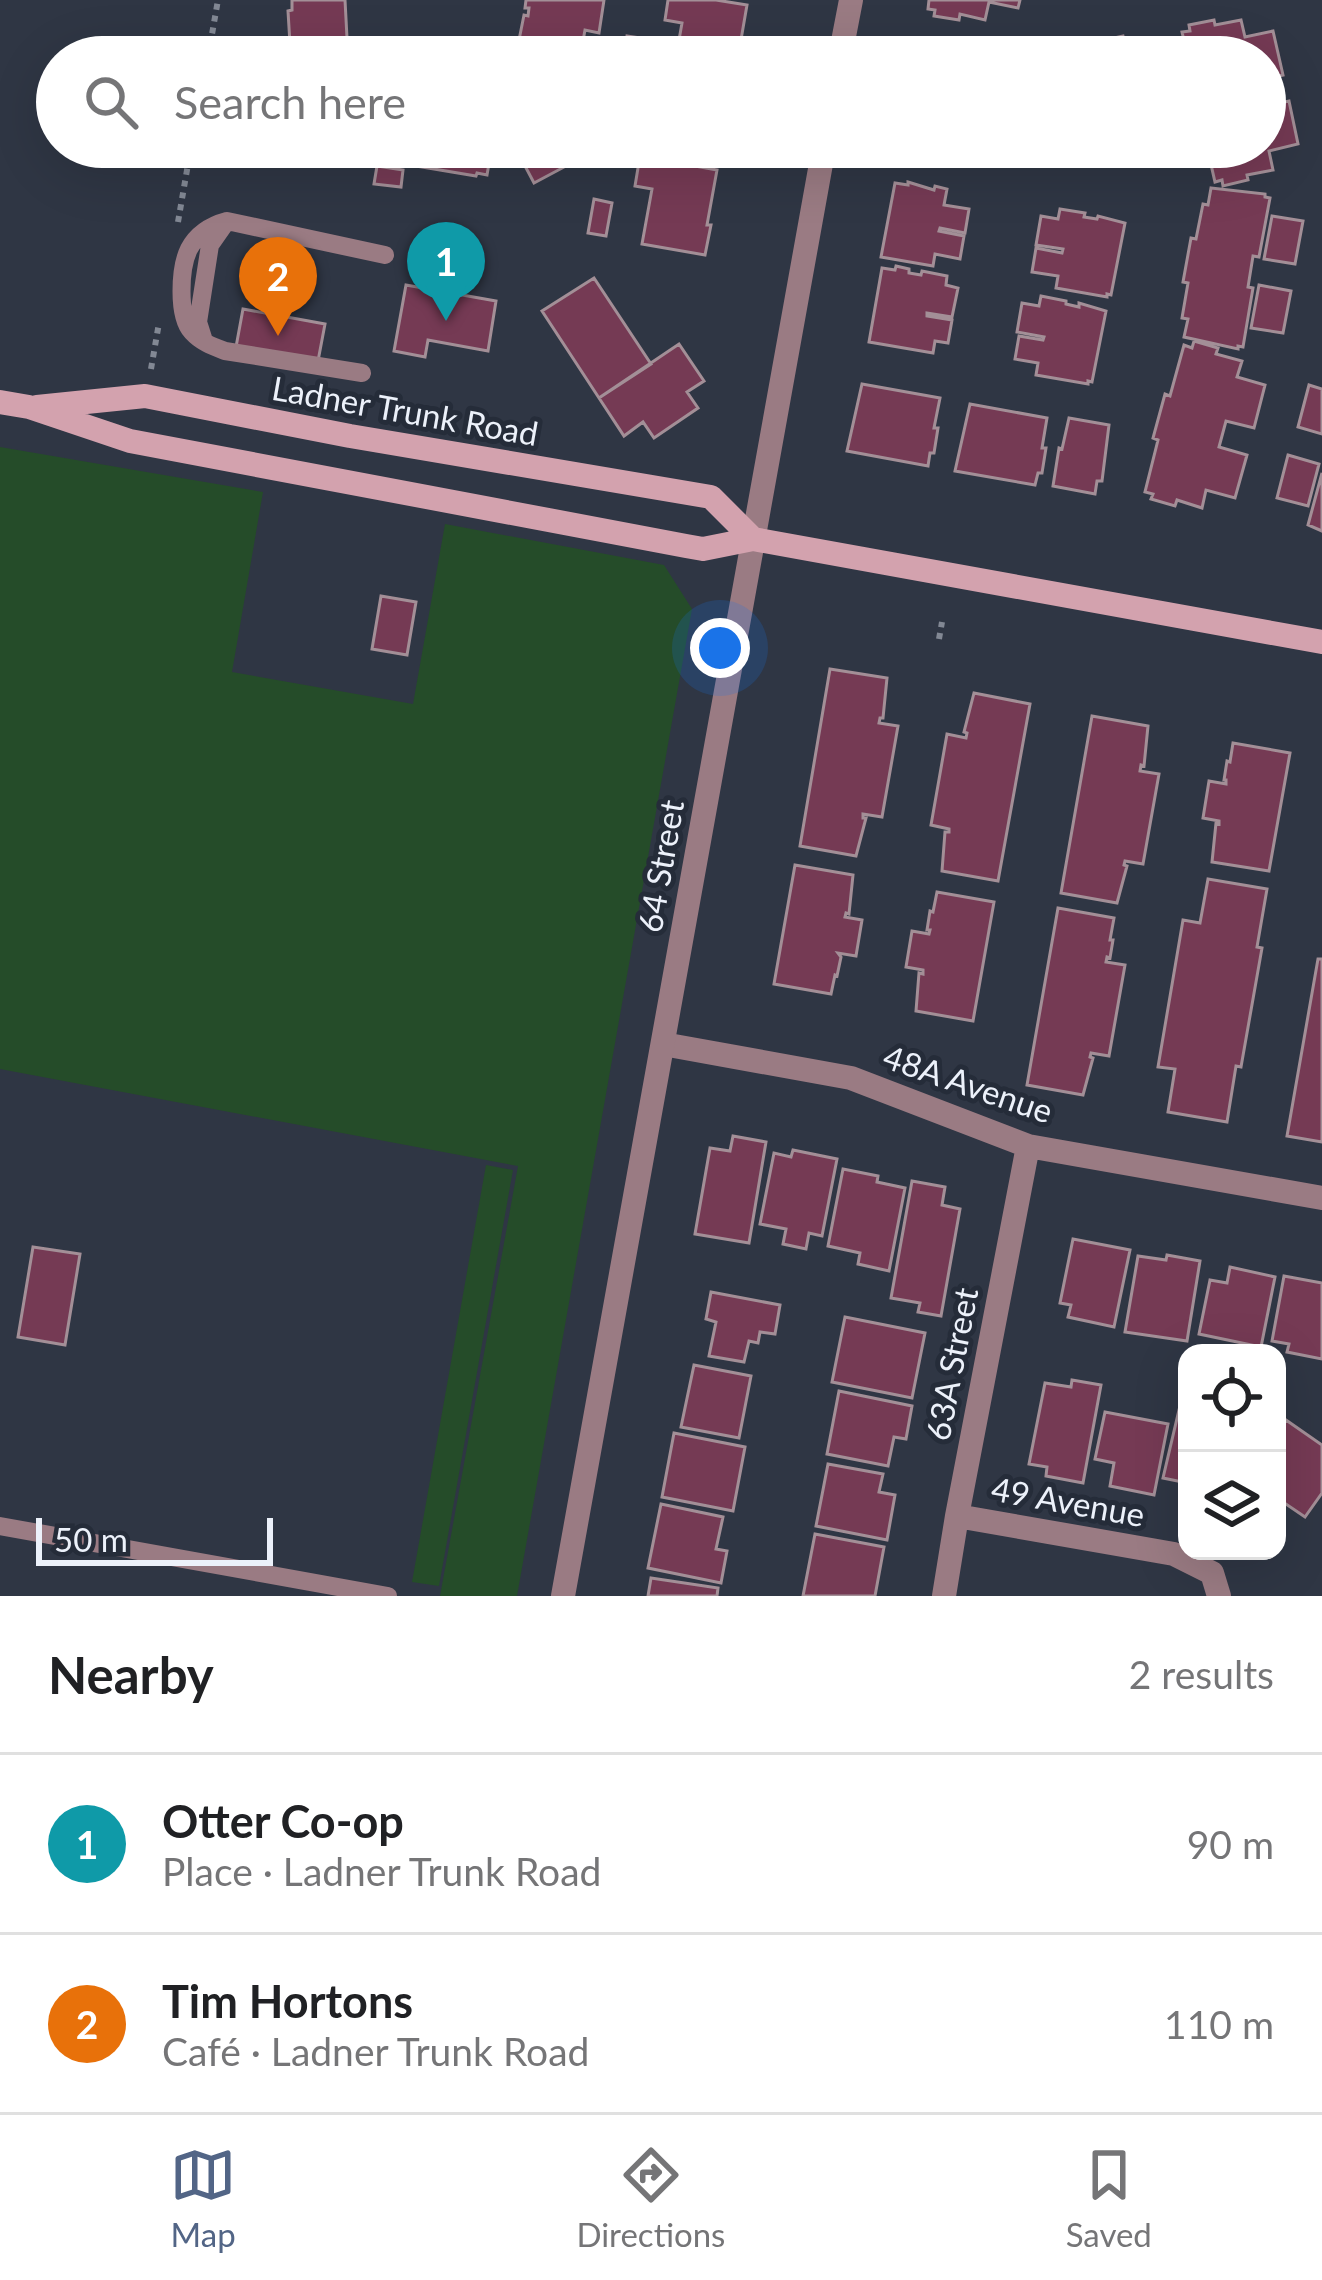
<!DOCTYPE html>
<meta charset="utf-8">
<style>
body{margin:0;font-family:Lato,sans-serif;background:#f6f6f6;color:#202124}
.controls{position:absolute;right:36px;bottom:36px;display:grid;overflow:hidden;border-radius:24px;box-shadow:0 12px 48px #0002}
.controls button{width:108px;height:108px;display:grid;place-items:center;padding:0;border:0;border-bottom:3px solid #e0e0e0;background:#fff;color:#202124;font:60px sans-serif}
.scale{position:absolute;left:36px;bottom:30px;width:237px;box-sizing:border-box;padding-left:12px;border:6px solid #ecf1fa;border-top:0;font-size:33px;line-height:42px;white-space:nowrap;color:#ecf1fa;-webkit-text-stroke:9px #252c39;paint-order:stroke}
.you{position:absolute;left:720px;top:648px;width:42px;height:42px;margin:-30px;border:9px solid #fff;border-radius:50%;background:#1a73e8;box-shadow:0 0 0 18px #1a73e833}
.badge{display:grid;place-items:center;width:78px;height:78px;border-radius:50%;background:#526586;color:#fff;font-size:39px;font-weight:700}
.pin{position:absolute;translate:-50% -99px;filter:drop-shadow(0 3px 6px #0008)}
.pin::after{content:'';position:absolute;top:63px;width:42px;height:36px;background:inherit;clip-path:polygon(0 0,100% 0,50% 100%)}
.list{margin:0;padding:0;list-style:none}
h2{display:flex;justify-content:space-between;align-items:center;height:156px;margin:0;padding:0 48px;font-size:51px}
h2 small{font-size:39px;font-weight:400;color:#757577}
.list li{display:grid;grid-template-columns:78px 1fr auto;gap:36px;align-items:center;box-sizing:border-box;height:180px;padding:0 48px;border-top:3px solid #e0e0e0}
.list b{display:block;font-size:45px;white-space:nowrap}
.list p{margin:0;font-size:39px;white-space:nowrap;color:#757577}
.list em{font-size:39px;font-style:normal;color:#757577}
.icon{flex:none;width:66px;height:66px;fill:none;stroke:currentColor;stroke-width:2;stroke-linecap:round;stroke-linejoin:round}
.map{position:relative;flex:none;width:1322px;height:1596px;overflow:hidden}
.search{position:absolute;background:#fff;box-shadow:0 12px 48px #0002;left:36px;right:36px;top:36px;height:132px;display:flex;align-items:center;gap:30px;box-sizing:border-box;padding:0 42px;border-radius:66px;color:#757577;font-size:45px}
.sheet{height:516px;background:#fff}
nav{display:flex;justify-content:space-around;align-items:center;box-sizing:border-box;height:168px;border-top:3px solid #e0e0e0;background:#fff;font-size:33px;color:#757577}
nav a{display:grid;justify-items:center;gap:6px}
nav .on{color:#526586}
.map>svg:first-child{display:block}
.green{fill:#254c29}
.building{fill:#753a54;stroke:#a38f97;stroke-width:3}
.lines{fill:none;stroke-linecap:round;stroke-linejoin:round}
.path{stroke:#828894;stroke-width:6;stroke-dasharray:6 6;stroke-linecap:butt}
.service{stroke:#9a7b83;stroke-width:18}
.minor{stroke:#9a7b83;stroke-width:24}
.tertiary{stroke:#9a7b83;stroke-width:24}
.secondary{stroke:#d3a2ae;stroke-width:24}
.labels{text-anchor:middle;stroke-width:10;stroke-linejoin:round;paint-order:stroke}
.street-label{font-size:33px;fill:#ecf1fa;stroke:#252c39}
</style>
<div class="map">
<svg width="1322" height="1596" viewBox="0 0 1322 1596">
<rect width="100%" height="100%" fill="#2f3644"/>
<path class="green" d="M 0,447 L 263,492 L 232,672 L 413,704 L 445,524 L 664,565 L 692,609 L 517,1596 L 440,1596 L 518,1166 L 0,1069 Z
M 486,1165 L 513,1170 L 439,1586 L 412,1582 Z"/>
<path class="building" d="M 292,0 L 345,0 L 348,57 L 283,57 L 282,45 L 290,44 L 288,11 L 292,10 Z
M 526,0 L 604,0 L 599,33 L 585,30 L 580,57 L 536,57 L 539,44 L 519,40 L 524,15 L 528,16 L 529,8 L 525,8 Z
M 668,0 L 716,0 L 747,5 L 738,57 L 676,57 L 682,23 L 665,20 Z
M 929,0 L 1020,0 L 1018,8 L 989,2 L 985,20 L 960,14 L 959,20 L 934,16 L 935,10 L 928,9 Z
M 1214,20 L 1215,25 L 1241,20 L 1245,37 L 1273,31 L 1283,75 L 1265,79 L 1265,57 L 1188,57 L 1182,32 L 1190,31 L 1189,25 Z
M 627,36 L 654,40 L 651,57 L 624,57 Z
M 1123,36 L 1128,57 L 1085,57 L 1082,45 Z
M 1289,101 L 1298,144 L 1269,151 L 1273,170 L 1247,175 L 1248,180 L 1223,186 L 1222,180 L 1215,182 L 1207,147 L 1265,147 L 1265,106 Z
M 323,147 L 405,147 L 403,160 Z
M 413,147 L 481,147 L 481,150 L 491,152 L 487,175 L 477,173 L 476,176 L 410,165 Z
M 515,147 L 556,147 L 566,166 L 534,183 Z
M 649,147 L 724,147 L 722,160 Z
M 1011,147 L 1071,147 L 1072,151 L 1014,164 Z
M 640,156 L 717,170 L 707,225 L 711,225 L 705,255 L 642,244 L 652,189 L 635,186 Z
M 377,166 L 403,170 L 401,187 L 374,184 Z
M 908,182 L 934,190 L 935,186 L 947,189 L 944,205 L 969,209 L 965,233 L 940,228 L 939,231 L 964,236 L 960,259 L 935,254 L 933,266 L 881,257 L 895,183 L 908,185 Z
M 1211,188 L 1265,194 L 1265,197 L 1270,198 L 1259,257 L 1253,256 L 1248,287 L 1253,288 L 1243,347 L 1238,346 L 1238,349 L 1184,337 L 1188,319 L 1182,318 L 1188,283 L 1183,282 L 1191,238 L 1196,239 L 1203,204 L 1208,205 Z
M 594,199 L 612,203 L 606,236 L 588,233 Z
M 1060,209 L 1085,213 L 1084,217 L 1097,219 L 1098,216 L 1125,223 L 1111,295 L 1107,294 L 1107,297 L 1056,288 L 1058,276 L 1032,272 L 1036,248 L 1062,253 L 1063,249 L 1036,245 L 1041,216 L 1058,219 Z
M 1272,216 L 1303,221 L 1295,264 L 1264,259 Z
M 896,266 L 909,269 L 909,273 L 921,275 L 922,271 L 947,276 L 946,285 L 958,288 L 952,317 L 927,313 L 927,316 L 952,320 L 948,343 L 935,341 L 933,353 L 869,342 L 882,268 L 895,270 Z
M 594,278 L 651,364 L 599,398 L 542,311 Z
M 406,285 L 496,301 L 488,351 L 428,340 L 425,357 L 394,351 Z
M 1259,285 L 1291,291 L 1283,333 L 1251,328 Z
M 1041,296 L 1066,301 L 1066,304 L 1079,307 L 1079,303 L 1106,311 L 1092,382 L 1088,381 L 1088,384 L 1036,375 L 1038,363 L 1015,359 L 1019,336 L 1043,340 L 1044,337 L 1017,332 L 1022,303 L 1039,306 Z
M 243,309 L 325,324 L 318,361 L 236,347 Z
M 1194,341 L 1218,348 L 1216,354 L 1242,361 L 1237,377 L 1265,385 L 1254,428 L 1226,421 L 1219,447 L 1247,455 L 1235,498 L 1206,490 L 1202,508 L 1177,500 L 1175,506 L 1151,499 L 1153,494 L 1145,492 L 1158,440 L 1153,438 L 1165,394 L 1170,396 L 1184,345 L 1192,348 Z
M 679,344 L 704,381 L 687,392 L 698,408 L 654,438 L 643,422 L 624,436 L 599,398 Z
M 862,384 L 940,398 L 934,428 L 938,428 L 934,453 L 930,453 L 928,466 L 847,451 Z
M 1309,385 L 1322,389 L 1322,434 L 1298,427 Z
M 970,404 L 1047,418 L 1042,448 L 1046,448 L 1042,473 L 1038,473 L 1035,485 L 955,471 Z
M 1069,418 L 1109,425 L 1102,481 L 1097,481 L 1095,494 L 1053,486 L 1059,448 L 1062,449 Z
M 1288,455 L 1319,464 L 1308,506 L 1277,498 Z
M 1322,473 L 1322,531 L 1308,525 Z
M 381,596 L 416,602 L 407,655 L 372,649 Z
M 830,669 L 887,678 L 883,718 L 880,718 L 879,723 L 898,726 L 882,817 L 863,814 L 863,818 L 866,818 L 856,856 L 800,846 Z
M 974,693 L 1030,704 L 998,881 L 942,871 L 945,832 L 949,832 L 949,829 L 931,825 L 947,734 L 966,738 L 967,733 L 964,732 Z
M 1092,716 L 1148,726 L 1144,766 L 1141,765 L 1140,771 L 1159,774 L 1143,864 L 1125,861 L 1124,865 L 1127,866 L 1117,903 L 1061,893 Z
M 1233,743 L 1290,753 L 1269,871 L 1212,862 L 1216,823 L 1219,824 L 1219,821 L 1203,818 L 1209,781 L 1226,784 L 1226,780 L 1224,780 L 1227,761 L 1230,762 Z
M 795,865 L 853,875 L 849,914 L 846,913 L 845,917 L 862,920 L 856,956 L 838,953 L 841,957 L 837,976 L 835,975 L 831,994 L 774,984 Z
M 1208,879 L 1267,889 L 1257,947 L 1262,948 L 1241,1067 L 1236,1066 L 1227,1122 L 1168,1112 L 1175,1069 L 1158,1067 L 1183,920 L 1200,923 Z
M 937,892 L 994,902 L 973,1021 L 916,1011 L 919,973 L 923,974 L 923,970 L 906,967 L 912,931 L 929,934 L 930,930 L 927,930 L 930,911 L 933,912 Z
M 1058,908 L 1114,918 L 1110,940 L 1113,940 L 1110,958 L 1107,957 L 1106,962 L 1125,965 L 1109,1056 L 1091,1053 L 1090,1057 L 1093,1058 L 1083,1095 L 1027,1085 Z
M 1318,959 L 1322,959 L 1322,1142 L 1287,1136 Z
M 733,1136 L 766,1142 L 749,1243 L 695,1234 L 710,1148 L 730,1151 Z
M 793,1150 L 837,1159 L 822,1236 L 809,1233 L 806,1249 L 783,1244 L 786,1229 L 760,1224 L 774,1153 L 791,1157 Z
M 843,1169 L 878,1176 L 877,1182 L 905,1188 L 889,1271 L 858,1264 L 860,1253 L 828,1246 Z
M 912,1181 L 945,1187 L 942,1205 L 960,1209 L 941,1316 L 918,1312 L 920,1303 L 891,1298 Z
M 1073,1239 L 1130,1250 L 1114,1327 L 1068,1317 L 1071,1305 L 1060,1303 Z
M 33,1247 L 80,1254 L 65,1345 L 18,1337 Z
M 1167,1255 L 1200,1261 L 1187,1341 L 1125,1332 L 1138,1256 L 1166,1260 Z
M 1230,1267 L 1275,1277 L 1261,1347 L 1199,1334 L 1210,1280 L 1227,1283 Z
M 1284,1276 L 1322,1283 L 1322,1359 L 1287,1352 L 1289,1344 L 1272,1341 Z
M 711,1292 L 780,1305 L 775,1334 L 760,1332 L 758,1343 L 749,1341 L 744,1362 L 709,1356 L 716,1322 L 706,1319 Z
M 845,1317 L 925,1333 L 912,1398 L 832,1382 Z
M 694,1365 L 751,1376 L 739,1438 L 681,1427 Z
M 1072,1380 L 1101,1385 L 1083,1483 L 1046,1476 L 1047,1467 L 1029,1464 L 1045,1383 L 1071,1387 Z
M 839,1391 L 912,1406 L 906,1439 L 894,1437 L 888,1466 L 827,1454 Z
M 1179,1410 L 1187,1411 L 1187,1483 L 1163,1478 Z
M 1105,1412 L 1168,1424 L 1154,1495 L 1110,1486 L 1114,1463 L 1095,1459 Z
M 1286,1420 L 1322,1445 L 1322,1493 L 1305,1517 L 1277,1498 L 1277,1433 Z
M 674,1433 L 745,1447 L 733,1511 L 662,1497 Z
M 828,1464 L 883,1474 L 879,1492 L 895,1495 L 887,1540 L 816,1526 Z
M 661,1504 L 723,1517 L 716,1549 L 727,1551 L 721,1583 L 648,1568 Z
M 815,1534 L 884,1547 L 875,1596 L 803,1596 Z
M 651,1578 L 718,1588 L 717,1596 L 648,1596 Z"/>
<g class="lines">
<path class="path" d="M 208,57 L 218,0
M 178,222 L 191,147
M 151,369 L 159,323
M 939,639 L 942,622"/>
<path class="service" d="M 204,341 L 198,322 L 210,245 L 224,225
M 362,373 L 225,351 C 212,346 201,342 192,332 C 177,316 180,267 189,249 C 197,234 212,225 227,221 L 385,255
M 0,1526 L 388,1596"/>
<path class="minor" d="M 663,1044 L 851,1078 L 1028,1146 L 1322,1198
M 957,1516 L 1174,1554 L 1212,1573 L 1219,1596
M 944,1596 L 957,1516 L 1028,1146"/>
<path class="tertiary" d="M 840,57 L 851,0
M 563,1596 L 824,147"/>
<path class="secondary" d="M 0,402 L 29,407 L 130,441 L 686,546 L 703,549 L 753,539 L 1322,642
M 37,407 L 145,396 L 350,436 L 711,497 L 753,539"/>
</g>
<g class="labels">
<g class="street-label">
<text transform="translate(405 411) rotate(10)" y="12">Ladner Trunk Road</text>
<text transform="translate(661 866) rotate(-80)" y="12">64 Street</text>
<text transform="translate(968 1084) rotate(19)" y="12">48A Avenue</text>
<text transform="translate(952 1364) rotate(-79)" y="12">63A Street</text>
<text transform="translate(1068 1502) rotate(10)" y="12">49 Avenue</text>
</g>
</g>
</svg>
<div class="controls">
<button><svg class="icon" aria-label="locate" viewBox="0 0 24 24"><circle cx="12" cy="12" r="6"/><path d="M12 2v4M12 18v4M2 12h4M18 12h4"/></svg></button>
<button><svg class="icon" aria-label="layers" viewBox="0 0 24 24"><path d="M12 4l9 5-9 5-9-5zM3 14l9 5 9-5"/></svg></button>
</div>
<div class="scale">50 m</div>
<div class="you"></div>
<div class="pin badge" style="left:446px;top:321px;background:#0f9aa8">1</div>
<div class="pin badge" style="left:278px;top:336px;background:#e8710a">2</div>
<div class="search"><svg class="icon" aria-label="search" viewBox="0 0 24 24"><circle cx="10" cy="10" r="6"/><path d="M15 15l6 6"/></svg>Search here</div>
</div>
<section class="sheet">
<h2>Nearby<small>2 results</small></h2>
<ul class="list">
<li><span class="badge" style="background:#0f9aa8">1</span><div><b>Otter Co-op</b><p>Place · Ladner Trunk Road</p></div><em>90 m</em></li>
<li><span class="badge" style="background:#e8710a">2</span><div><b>Tim Hortons</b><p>Café · Ladner Trunk Road</p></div><em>110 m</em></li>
</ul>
</section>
<nav>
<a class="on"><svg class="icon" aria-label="map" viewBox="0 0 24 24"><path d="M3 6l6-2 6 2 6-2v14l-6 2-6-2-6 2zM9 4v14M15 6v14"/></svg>Map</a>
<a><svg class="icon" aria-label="directions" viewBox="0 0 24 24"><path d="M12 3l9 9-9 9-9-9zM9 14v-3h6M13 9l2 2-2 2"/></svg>Directions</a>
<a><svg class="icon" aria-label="saved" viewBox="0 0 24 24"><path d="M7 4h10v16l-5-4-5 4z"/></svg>Saved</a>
</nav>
